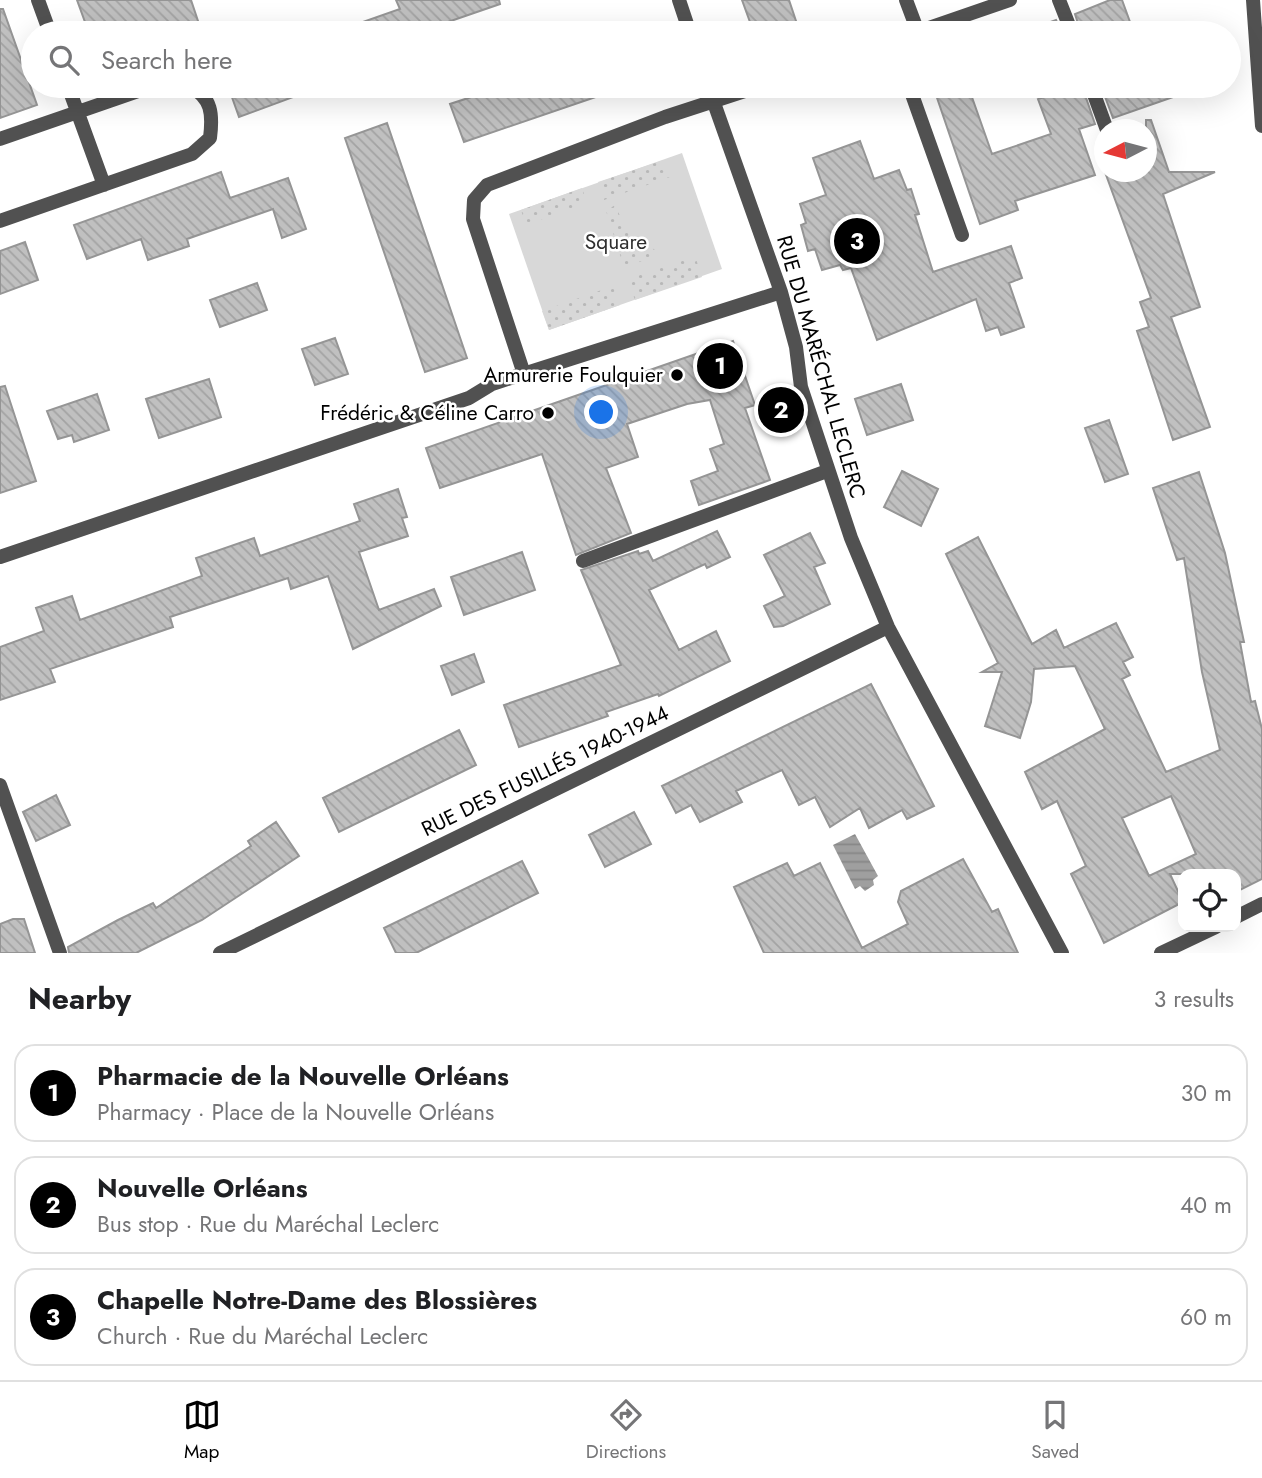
<!DOCTYPE html>
<meta charset="utf-8">
<style>
body{margin:0;font-family:Jost,sans-serif;background:#f2f2f2;color:#202124}
.controls{position:absolute;right:21px;bottom:21px;display:grid;overflow:hidden;border-radius:14px;box-shadow:0 7px 28px #0002}
.controls button{width:63px;height:63px;display:grid;place-items:center;padding:0;border:0;border-bottom:2px solid #e0e0e0;background:#fff;color:#202124;font:35px sans-serif}
.compass{position:absolute;left:1094px;top:119px;width:63px;height:63px;border-radius:50%;background:#fff;box-shadow:0 7px 28px #0002;rotate:264deg}
.you{position:absolute;left:602px;top:413px;width:24px;height:24px;margin:-18px;border:5px solid #fff;border-radius:50%;background:#1a73e8;box-shadow:0 0 0 10px #1a73e833}
.badge{display:grid;place-items:center;width:46px;height:46px;border-radius:50%;background:#000;color:#fff;font-size:23px;font-weight:700}
.pin{position:absolute;translate:-50% -50%;border:4px solid #fff;box-shadow:0 2px 7px #0006}
.list{margin:0;padding:0;list-style:none}
h2{display:flex;justify-content:space-between;align-items:center;height:91px;margin:0;padding:0 28px;font-size:30px}
h2 small{font-size:23px;font-weight:400;color:#757577}
.list li{display:grid;grid-template-columns:46px 1fr auto;gap:21px;align-items:center;box-sizing:border-box;height:98px;margin:0 14px 14px;padding:0 14px;border:2px solid #e0e0e0;border-radius:21px}
.list b{display:block;font-size:26px;white-space:nowrap}
.list p{margin:0;font-size:23px;white-space:nowrap;color:#757577}
.list em{font-size:23px;font-style:normal;color:#757577}
.icon{flex:none;width:38px;height:38px;fill:none;stroke:currentColor;stroke-width:2;stroke-linecap:round;stroke-linejoin:round}
.map{position:relative;flex:none;width:1262px;height:953px;overflow:hidden}
.search{position:absolute;background:#fff;box-shadow:0 7px 28px #0002;left:21px;right:21px;top:21px;height:77px;display:flex;align-items:center;gap:18px;box-sizing:border-box;padding:0 24px;border-radius:38px;color:#757577;font-size:26px}
.sheet{height:427px;background:#fff}
nav{display:flex;justify-content:space-around;align-items:center;box-sizing:border-box;height:98px;border-top:2px solid #e0e0e0;background:#fff;font-size:19px;color:#757577}
nav a{display:grid;justify-items:center;gap:4px}
nav .on{color:#000}
.map>svg:first-child{display:block}
.park{fill:#d8d8d8}
.garden{fill:url(#garden-dots)}
.water{fill:url(#water-rules)}
.building{fill:url(#building-back-hatch);stroke:#959595;stroke-width:2;fill-rule:evenodd}
.lines{fill:none;stroke-linecap:round;stroke-linejoin:round}
.street{stroke:#515151;stroke-width:14}
.poi-dot{fill:#000;stroke:#fff;stroke-width:2.5}
.labels{text-anchor:middle;stroke-width:5;stroke-linejoin:round;paint-order:stroke}
.park-label{font-size:21px;fill:#2f2f2f;stroke:#fff}
.street-label{font-size:21px;fill:#000;stroke:#fff}
.poi-label{font-size:21px;fill:#000;stroke:#fff;text-anchor:end}
</style>
<div class="map">
<svg width="1262" height="953" viewBox="0 0 1262 953">
<defs>
<pattern id="garden-dots" width="8" height="8" patternUnits="userSpaceOnUse" patternTransform="scale(1.75)"><rect width="8" height="8" fill="#d8d8d8"/><path d="M2 2h.1M6 6h.1" fill="none" stroke="#b8b8b8" stroke-width="1.8" stroke-linecap="round"/></pattern>
<pattern id="water-rules" width="6" height="5" patternUnits="userSpaceOnUse" patternTransform="scale(1.75)"><rect width="6" height="5" fill="#9f9f9f"/><path d="M0 2.5h6" fill="none" stroke="#878787"/></pattern>
<pattern id="building-back-hatch" width="6" height="6" patternUnits="userSpaceOnUse" patternTransform="scale(1.75)"><rect width="6" height="6" fill="#c0c0c0"/><path d="M-1 5l2 2M0 0l6 6M5-1l2 2" fill="none" stroke="#a3a3a3"/></pattern>
</defs>
<rect width="100%" height="100%" fill="#fff"/>
<path class="park" d="M 682,153 L 722,269 L 549,330 L 509,214 Z"/>
<path class="garden" d="M 664,160 L 670,177 L 604,200 L 598,182 Z
M 582,188 L 587,203 L 526,225 L 521,210 Z
M 615,205 L 625,227 L 660,254 L 629,266 L 623,264 L 606,211 Z
M 695,256 L 702,277 L 635,300 L 628,279 Z
M 613,286 L 620,305 L 549,330 L 542,311 Z"/>
<path class="water" d="M 855,834 L 878,876 L 873,880 L 874,885 L 865,891 L 860,886 L 855,889 L 833,845 Z"/>
<path class="building" d="M 77,0 L 191,0 L 202,33 L 89,33 Z
M 396,0 L 499,0 L 500,4 L 416,33 L 343,33 L 343,29 L 400,9 Z
M 742,0 L 789,0 L 800,33 L 754,33 Z
M 1110,0 L 1122,0 L 1134,33 L 1081,33 L 1075,14 Z
M 0,9 L 3,9 L 37,105 L 0,118 Z
M 1056,20 L 1062,33 L 1031,33 L 1031,29 Z
M 228,86 L 314,86 L 315,89 L 239,117 Z
M 505,86 L 615,86 L 616,90 L 464,142 L 450,104 Z
M 933,86 L 968,86 L 992,154 L 1051,134 L 1038,99 L 1050,95 L 1047,86 L 1082,86 L 1095,124 L 1079,129 L 1095,175 L 1015,201 L 1018,210 L 980,224 Z
M 1101,86 L 1192,86 L 1193,90 L 1113,118 Z
M 1146,120 L 1151,120 L 1169,172 L 1215,172 L 1163,194 L 1200,307 L 1171,317 L 1210,427 L 1173,440 L 1137,331 L 1149,327 L 1140,302 L 1151,298 L 1105,172 L 1146,172 Z
M 387,123 L 467,358 L 425,372 L 345,138 Z
M 860,141 L 874,179 L 899,170 L 907,190 L 911,189 L 919,214 L 915,215 L 933,272 L 1011,246 L 1022,278 L 1009,283 L 1024,327 L 1001,335 L 998,327 L 986,331 L 976,299 L 877,340 L 851,268 L 843,270 L 840,265 L 822,270 L 815,249 L 808,251 L 801,225 L 806,223 L 800,204 L 826,195 L 813,158 Z
M 221,172 L 230,198 L 288,178 L 306,229 L 282,238 L 273,209 L 187,239 L 189,246 L 148,260 L 141,239 L 87,259 L 74,225 Z
M 25,242 L 38,280 L 0,294 L 0,251 Z
M 257,283 L 267,310 L 220,327 L 210,300 Z
M 335,338 L 348,374 L 315,385 L 302,349 Z
M 733,341 L 755,405 L 745,408 L 770,480 L 699,505 L 691,481 L 718,471 L 710,449 L 724,444 L 710,400 L 687,404 L 627,424 L 638,457 L 606,468 L 631,533 L 576,555 L 542,454 L 440,488 L 426,448 Z
M 209,379 L 221,417 L 159,438 L 146,399 Z
M 901,384 L 913,420 L 867,435 L 855,399 Z
M 5,386 L 36,481 L 0,493 L 0,387 Z
M 97,394 L 109,430 L 74,442 L 72,435 L 58,439 L 47,411 Z
M 1109,420 L 1128,474 L 1105,482 L 1085,428 Z
M 902,471 L 938,489 L 921,526 L 884,507 Z
M 1199,472 L 1225,553 L 1244,642 L 1240,642 L 1251,702 L 1255,701 L 1262,729 L 1262,879 L 1236,892 L 1236,874 L 1170,874 L 1183,902 L 1104,943 L 1071,874 L 1086,866 L 1057,801 L 1042,809 L 1025,772 L 1105,729 L 1075,666 L 1034,669 L 1031,702 L 1020,738 L 985,726 L 1002,672 L 982,672 L 998,663 L 946,554 L 978,537 L 1032,644 L 1056,630 L 1064,648 L 1116,623 L 1133,657 L 1123,662 L 1130,675 L 1122,679 L 1166,772 L 1220,750 L 1202,672 L 1184,558 L 1177,560 L 1153,488 ZM 1171,796 L 1196,854 L 1149,876 L 1122,818 Z
M 398,489 L 407,517 L 402,518 L 408,536 L 359,552 L 379,610 L 434,589 L 441,606 L 353,649 L 328,576 L 291,589 L 288,578 L 170,617 L 173,627 L 50,669 L 55,682 L 0,700 L 0,647 L 44,631 L 36,608 L 72,596 L 80,620 L 202,576 L 196,558 L 254,538 L 260,556 L 360,521 L 354,504 Z
M 717,531 L 730,557 L 707,568 L 705,564 L 649,590 L 679,650 L 716,631 L 730,661 L 659,696 L 658,694 L 606,712 L 608,716 L 519,747 L 504,705 L 621,665 L 581,570 L 638,551 L 639,554 L 648,551 L 653,561 Z
M 810,533 L 825,563 L 814,567 L 830,604 L 783,626 L 774,627 L 764,606 L 785,596 L 764,555 Z
M 522,552 L 535,590 L 464,615 L 451,577 Z
M 474,654 L 484,682 L 452,695 L 441,666 Z
M 871,684 L 934,806 L 907,819 L 902,810 L 869,828 L 860,808 L 830,827 L 815,797 L 799,805 L 782,770 L 736,791 L 742,802 L 700,822 L 691,805 L 676,813 L 662,786 Z
M 459,730 L 476,765 L 339,832 L 323,798 Z
M 56,795 L 70,825 L 36,841 L 23,812 Z
M 634,812 L 651,844 L 605,867 L 589,835 Z
M 276,822 L 299,856 L 202,920 L 136,953 L 69,953 L 68,947 L 118,920 L 153,903 L 156,908 L 251,846 L 248,841 Z
M 963,859 L 992,912 L 998,909 L 1018,953 L 764,953 L 734,887 L 787,863 L 794,876 L 820,863 L 862,948 L 908,924 L 898,902 L 901,891 Z
M 522,861 L 538,893 L 416,953 L 396,953 L 384,928 Z
M 13,919 L 24,919 L 35,953 L 0,953 L 0,924 Z"/>
<g class="lines">
<path class="street" d="M 38,0 L 50,33
M 679,0 L 690,33
M 906,0 L 918,32
M 1059,0 L 1072,33
M 1253,0 L 1262,126
M 914,33 L 1010,0
M 68,86 L 104,185
M 708,86 L 781,292 L 796,347 L 801,387 L 851,538 L 888,627 L 1062,953
M 909,86 L 962,235
M 1091,86 L 1107,130
M 0,139 L 153,86
M 0,221 L 192,154 L 210,138 C 213,114 212,98 190,86
M 524,374 L 473,219 L 474,200 L 487,185 L 665,117 L 760,86
M 0,557 L 469,398 L 492,384 L 781,292
M 583,561 L 827,471
M 0,785 L 60,953
M 1236,917 L 1262,904
M 220,953 L 888,627
M 1161,953 L 1216,927"/>
</g>
<g class="poi-dot">
<circle cx="677" cy="375" r="7"/>
<circle cx="548" cy="413" r="7"/>
</g>
<g class="labels">
<g class="park-label">
<text x="616" y="249">Square</text>
</g>
<g class="street-label">
<text transform="translate(821 367) rotate(74)" y="7">RUE DU MARÉCHAL LECLERC</text>
<text transform="translate(545 771) rotate(-26)" y="7">RUE DES FUSILLÉS 1940-1944</text>
</g>
<g class="poi-label">
<text x="663" y="382">Armurerie Foulquier</text>
<text x="534" y="420">Frédéric &amp; Céline Carro</text>
</g>
</g>
</svg>
<div class="controls">
<button><svg class="icon" aria-label="locate" viewBox="0 0 24 24"><circle cx="12" cy="12" r="6"/><path d="M12 2v4M12 18v4M2 12h4M18 12h4"/></svg></button>
</div>
<svg class="compass" viewBox="-18 -18 36 36"><path d="M0-13l5 13h-10z" fill="#e53935"/><path d="M0 13l5-13h-10z" fill="#757577"/></svg>
<div class="you"></div>
<div class="pin badge" style="left:720px;top:366px">1</div>
<div class="pin badge" style="left:781px;top:410px">2</div>
<div class="pin badge" style="left:857px;top:241px">3</div>
<div class="search"><svg class="icon" aria-label="search" viewBox="0 0 24 24"><circle cx="10" cy="10" r="6"/><path d="M15 15l6 6"/></svg>Search here</div>
</div>
<section class="sheet">
<h2>Nearby<small>3 results</small></h2>
<ul class="list">
<li><span class="badge">1</span><div><b>Pharmacie de la Nouvelle Orléans</b><p>Pharmacy · Place de la Nouvelle Orléans</p></div><em>30 m</em></li>
<li><span class="badge">2</span><div><b>Nouvelle Orléans</b><p>Bus stop · Rue du Maréchal Leclerc</p></div><em>40 m</em></li>
<li><span class="badge">3</span><div><b>Chapelle Notre-Dame des Blossières</b><p>Church · Rue du Maréchal Leclerc</p></div><em>60 m</em></li>
</ul>
</section>
<nav>
<a class="on"><svg class="icon" aria-label="map" viewBox="0 0 24 24"><path d="M3 6l6-2 6 2 6-2v14l-6 2-6-2-6 2zM9 4v14M15 6v14"/></svg>Map</a>
<a><svg class="icon" aria-label="directions" viewBox="0 0 24 24"><path d="M12 3l9 9-9 9-9-9zM9 14v-3h6M13 9l2 2-2 2"/></svg>Directions</a>
<a><svg class="icon" aria-label="saved" viewBox="0 0 24 24"><path d="M7 4h10v16l-5-4-5 4z"/></svg>Saved</a>
</nav>
